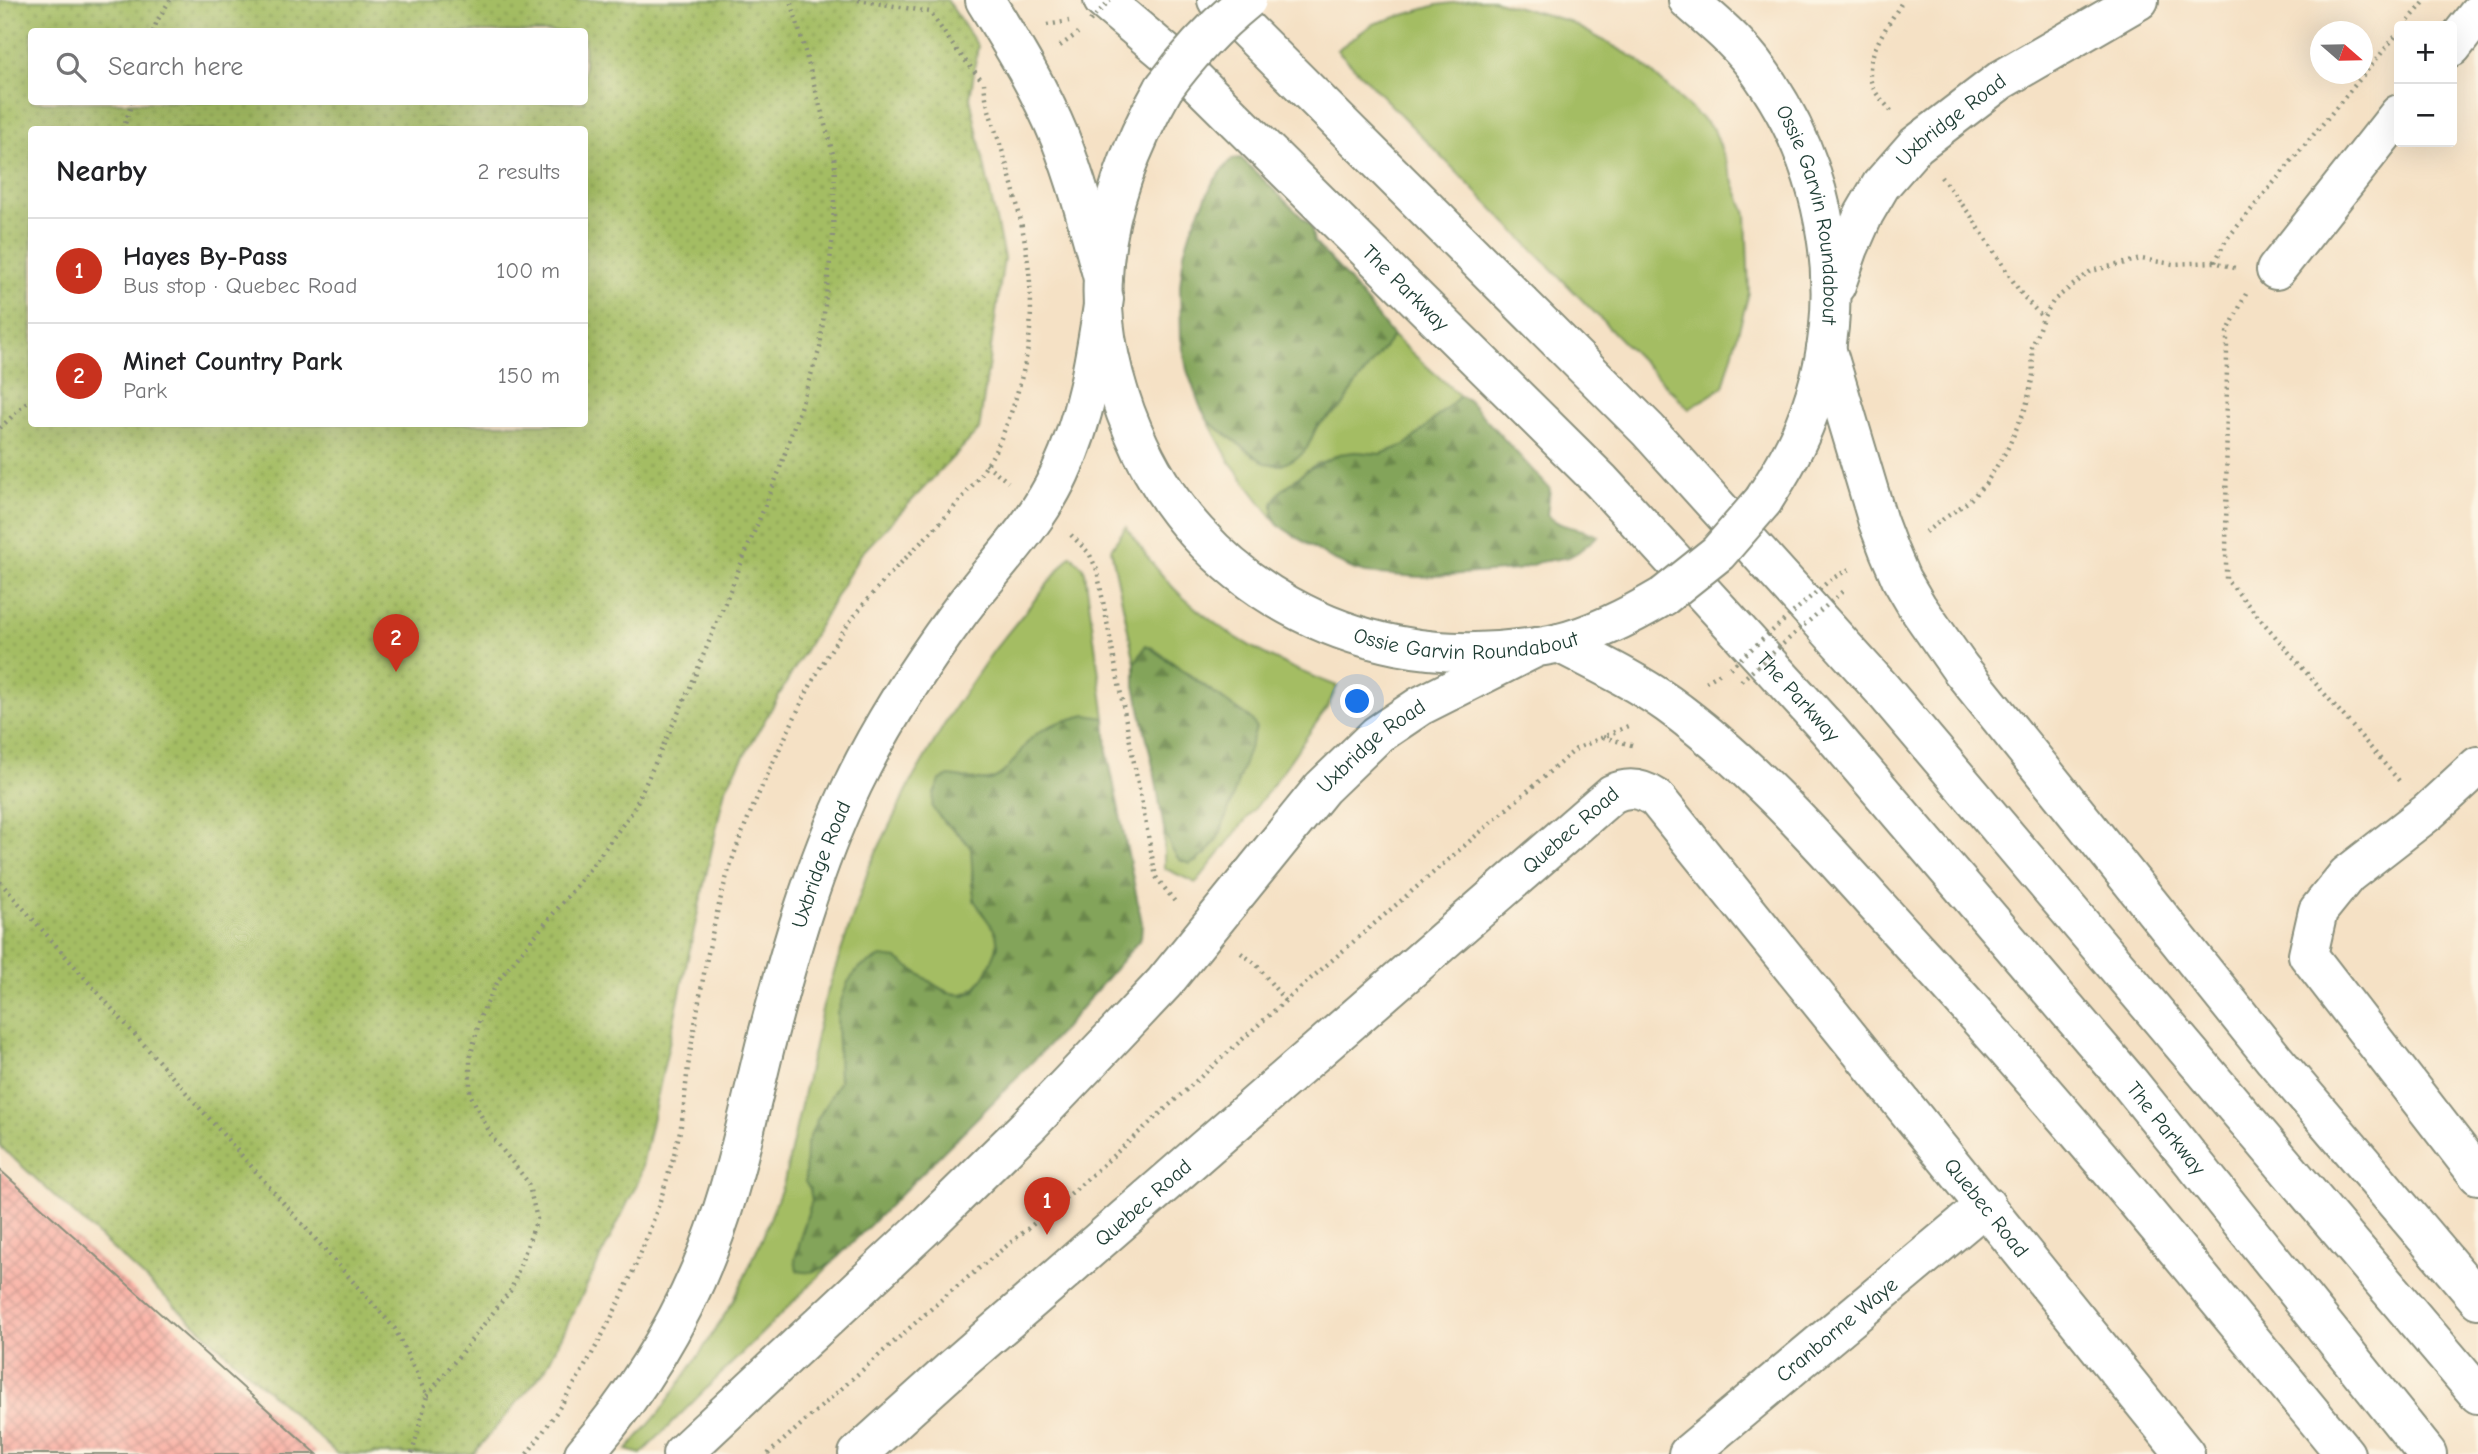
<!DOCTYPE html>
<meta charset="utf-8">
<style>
body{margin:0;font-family:"Comic Neue",sans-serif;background:#f6f6f6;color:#202124}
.controls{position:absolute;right:21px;top:21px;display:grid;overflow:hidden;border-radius:7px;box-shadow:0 7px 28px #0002}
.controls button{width:63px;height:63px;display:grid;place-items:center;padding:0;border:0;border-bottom:2px solid #e0e0e0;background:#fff;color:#202124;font:35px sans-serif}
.compass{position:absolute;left:2310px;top:21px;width:63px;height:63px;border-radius:50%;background:#fff;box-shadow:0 7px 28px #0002;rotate:110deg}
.you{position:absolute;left:1358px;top:702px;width:24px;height:24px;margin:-18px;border:5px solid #fff;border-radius:50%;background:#1a73e8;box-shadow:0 0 0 10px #1a73e833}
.badge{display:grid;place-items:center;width:46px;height:46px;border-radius:50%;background:#c8321e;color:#fff;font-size:23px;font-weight:700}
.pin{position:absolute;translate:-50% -58px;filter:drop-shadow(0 2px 4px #0008)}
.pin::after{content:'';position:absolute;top:37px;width:24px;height:21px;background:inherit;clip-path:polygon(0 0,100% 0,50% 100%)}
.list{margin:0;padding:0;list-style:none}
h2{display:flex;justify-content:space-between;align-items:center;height:91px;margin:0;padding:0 28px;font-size:30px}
h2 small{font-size:23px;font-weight:400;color:#757577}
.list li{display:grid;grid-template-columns:46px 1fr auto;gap:21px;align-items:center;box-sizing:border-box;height:105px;padding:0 28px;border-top:2px solid #e0e0e0}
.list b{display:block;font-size:26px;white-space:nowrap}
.list p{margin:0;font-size:23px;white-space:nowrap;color:#757577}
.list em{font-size:23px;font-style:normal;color:#757577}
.icon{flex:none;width:38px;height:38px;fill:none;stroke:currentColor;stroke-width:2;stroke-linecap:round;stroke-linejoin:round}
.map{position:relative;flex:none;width:2478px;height:1454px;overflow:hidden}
.search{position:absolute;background:#fff;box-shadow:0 7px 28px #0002;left:28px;top:28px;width:560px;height:77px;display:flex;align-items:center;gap:18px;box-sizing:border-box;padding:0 24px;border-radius:7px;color:#757577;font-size:26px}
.panel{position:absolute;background:#fff;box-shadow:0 7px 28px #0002;left:28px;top:126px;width:560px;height:301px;border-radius:7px}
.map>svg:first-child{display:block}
.grass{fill:#a4bd64;stroke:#627d4c;stroke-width:2}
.forest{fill:url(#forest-firs);stroke:#517047;stroke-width:2}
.park{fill:url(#park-dots);stroke:#627d4c;stroke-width:2;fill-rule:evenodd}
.building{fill:url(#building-cross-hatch)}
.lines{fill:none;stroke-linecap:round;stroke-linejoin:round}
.minor-casing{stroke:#8a8f7c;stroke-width:42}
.major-casing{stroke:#8a8f7c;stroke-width:42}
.highway-casing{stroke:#8a8f7c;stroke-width:42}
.path{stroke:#8a8f7c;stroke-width:4.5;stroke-dasharray:2 5;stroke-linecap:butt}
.minor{stroke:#fff;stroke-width:38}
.major{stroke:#fff;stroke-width:38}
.highway{stroke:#fff;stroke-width:38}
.major-bridge-casing{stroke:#8a8f7c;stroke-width:42;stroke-linecap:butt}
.path-bridge{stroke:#8a8f7c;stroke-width:4.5;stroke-dasharray:2 5;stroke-linecap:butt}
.major-bridge{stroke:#fff;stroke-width:38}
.labels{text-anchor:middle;stroke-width:5;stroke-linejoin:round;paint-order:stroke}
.street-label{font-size:21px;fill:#1f3d34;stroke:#fcf5e5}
</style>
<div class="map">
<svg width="2478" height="1454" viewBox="0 0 2478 1454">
<defs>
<pattern id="forest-firs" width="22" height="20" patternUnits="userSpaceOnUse" patternTransform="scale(1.75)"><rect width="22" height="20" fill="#83a45a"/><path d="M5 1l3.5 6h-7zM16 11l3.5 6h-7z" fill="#6b874b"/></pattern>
<pattern id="park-dots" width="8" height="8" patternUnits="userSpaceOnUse" patternTransform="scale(1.75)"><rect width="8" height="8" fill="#a4bd64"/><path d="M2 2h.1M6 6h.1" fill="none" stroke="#859b53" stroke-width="1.8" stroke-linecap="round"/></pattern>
<pattern id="building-cross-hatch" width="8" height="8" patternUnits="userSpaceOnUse" patternTransform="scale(1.75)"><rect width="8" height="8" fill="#f9a89d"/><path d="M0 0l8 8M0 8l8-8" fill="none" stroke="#c98a81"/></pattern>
</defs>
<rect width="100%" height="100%" fill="#fcf5e5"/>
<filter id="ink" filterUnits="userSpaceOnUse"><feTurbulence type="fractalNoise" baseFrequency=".0143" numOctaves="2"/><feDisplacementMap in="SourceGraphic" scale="14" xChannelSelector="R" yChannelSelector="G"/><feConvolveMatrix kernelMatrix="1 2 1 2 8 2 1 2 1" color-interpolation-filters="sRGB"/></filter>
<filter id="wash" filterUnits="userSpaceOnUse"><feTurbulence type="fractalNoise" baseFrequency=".00686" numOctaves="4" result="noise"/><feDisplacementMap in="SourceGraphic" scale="28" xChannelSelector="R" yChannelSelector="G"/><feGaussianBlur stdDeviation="1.57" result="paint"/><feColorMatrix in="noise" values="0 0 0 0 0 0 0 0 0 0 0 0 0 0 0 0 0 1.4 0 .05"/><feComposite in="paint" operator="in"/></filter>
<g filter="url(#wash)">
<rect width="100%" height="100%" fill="#f5e1c5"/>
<path class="grass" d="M 1475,0 L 1493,0 L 1568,21 L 1637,59 L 1714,130 L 1746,214 L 1749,293 L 1723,387 L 1689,409 L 1337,50 L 1373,24 L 1437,5 Z
M 1393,336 L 1460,396 L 1406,445 L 1380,454 L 1354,452 L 1318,463 L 1307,470 L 1279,493 L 1273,504 L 1273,515 L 1278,525 L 1230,462 L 1208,421 L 1254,456 L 1274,465 L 1282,465 L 1299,456 L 1307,448 L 1317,426 L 1343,406 L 1354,387 Z
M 1126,527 C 1145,554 1166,584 1192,605 C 1235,642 1285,667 1337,686 L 1328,706 L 1270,789 L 1196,883 L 1164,868 L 1164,830 L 1170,846 L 1196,862 L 1215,843 L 1221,832 L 1252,720 L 1153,648 L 1146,645 L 1135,663 L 1111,549 Z
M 1071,555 L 1082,566 L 1085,572 L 1105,718 C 1081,715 1052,720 1033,737 C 1016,752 1008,783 980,780 L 943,822 C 952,829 966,838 971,848 C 976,861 970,873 972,886 C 974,894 977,905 981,912 C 986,919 994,925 996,934 C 999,945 995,955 990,965 C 969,1011 946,994 914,970 L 837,1012 L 839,1082 L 817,1120 L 810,1189 L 812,1200 L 801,1234 L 818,1270 L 831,1264 L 641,1454 L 627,1450 L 659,1413 L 701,1352 L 734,1300 L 762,1239 L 784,1182 L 823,1005 L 870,865 L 913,778 L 954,708 L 994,650 Z"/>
<path class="forest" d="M 1241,158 L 1311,226 L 1314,242 L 1342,272 L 1393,336 L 1354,387 L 1343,406 L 1317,426 L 1307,448 L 1300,456 L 1282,465 L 1265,463 L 1208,421 L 1200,406 L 1187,370 L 1181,338 L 1180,286 L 1184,253 L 1192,227 L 1213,182 L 1232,159 Z
M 1460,396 L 1468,400 L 1550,489 L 1547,515 C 1562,530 1581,526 1598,536 L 1578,552 L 1569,557 L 1540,562 L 1517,570 L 1419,577 L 1366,573 L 1355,570 L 1331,559 L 1278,525 L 1273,515 L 1273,504 L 1279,493 L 1307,470 L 1339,454 L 1355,452 L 1380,454 L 1406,445 Z
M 1146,645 L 1252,720 L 1256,728 L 1221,832 L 1206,854 L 1190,864 L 1179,860 L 1170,846 L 1164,830 L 1155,775 L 1135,686 L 1135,663 Z
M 1086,715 L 1105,718 L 1107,751 L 1142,923 L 1141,938 L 1060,1033 L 997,1098 L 831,1264 C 820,1269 808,1276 797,1270 L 795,1259 L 812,1200 L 810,1189 L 805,1182 L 806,1146 L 817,1120 L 839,1082 L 837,1012 L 848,982 L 860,967 L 881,957 L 897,959 L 947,993 L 965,995 L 974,991 L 986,974 L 998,946 L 996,933 L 974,900 L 971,849 C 962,832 942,824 932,807 L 934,794 L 940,780 L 949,776 L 988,781 C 1012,774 1017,749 1035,735 C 1049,725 1069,719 1086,715 Z"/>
<path class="park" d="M 0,0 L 947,0 L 978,46 L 970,98 L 1004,258 L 979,430 L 860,555 L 725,789 L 639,1180 L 545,1370 L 473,1454 L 337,1454 L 0,1146 ZM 32,32 L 584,32 L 584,102 L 32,102 ZM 32,130 L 584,130 L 584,424 L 32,424 Z"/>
<g id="blocks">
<path class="building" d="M 0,1170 L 317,1454 L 0,1454 Z"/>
</g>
</g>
<g filter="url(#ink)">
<use href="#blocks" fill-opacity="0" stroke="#8a8f7c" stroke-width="2"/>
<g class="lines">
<defs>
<g id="minor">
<path d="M 2452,47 L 2478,14"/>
<path d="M 2276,270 L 2399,114"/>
<path d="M 2478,766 L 2428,812 L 2347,875 L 2318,911 L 2308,955 L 2478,1175"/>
<path id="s1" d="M 858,1454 L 951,1370 L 1612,794 C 1628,786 1641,788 1656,798 L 2185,1454"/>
<path id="s2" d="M 1688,1454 L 1986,1205"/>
</g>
<g id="major">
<path id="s3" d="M 1688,0 C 1711,20 1734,39 1753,63 C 1831,166 1854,305 1804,426 C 1793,453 1778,477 1763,501"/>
<path id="s4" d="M 1164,88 C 1130,147 1106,209 1103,277 C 1100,329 1113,384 1133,431 C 1196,584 1355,670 1517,649 C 1530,648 1545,647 1559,643 C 1595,634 1632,615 1664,596"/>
<path id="s5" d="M 1836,285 L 1849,248 L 1864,214 L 1881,185 L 1916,145 L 2001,80 L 2139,0"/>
<path id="s6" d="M 584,1454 C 636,1394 679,1325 708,1251 C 734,1185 748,1115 765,1046 C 788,957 813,867 853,784 C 882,724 919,667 958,614 C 992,568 1036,526 1060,473 C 1086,418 1095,358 1104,299"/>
<path id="s7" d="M 682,1454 L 929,1223 L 1027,1127 L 1115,1035 L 1164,983 L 1322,788 L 1377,735 L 1420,706 L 1537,647"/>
</g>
<g id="highway">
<path d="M 985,0 C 1012,44 1040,89 1060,138 C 1078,184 1090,231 1103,278"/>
<path id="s8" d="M 1103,0 L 1179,64 L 1601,481 L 1827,728 L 2129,1082 L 2427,1454"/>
<path d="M 1217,0 L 1648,430 L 1882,689 L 2478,1394"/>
<path d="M 1826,348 L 1878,522 L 1889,551 L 1901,579 L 1918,608 L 1960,668 L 2274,1059 L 2478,1299"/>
<path d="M 1559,643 C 1596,662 1634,680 1668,704 C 1762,772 1838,864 1916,949 C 2066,1111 2204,1283 2345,1454"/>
</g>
</defs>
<use href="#minor" class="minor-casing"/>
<use href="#major" class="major-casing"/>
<use href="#highway" class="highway-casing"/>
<path class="path" d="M 858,0 L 930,12 L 954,47 L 980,78
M 1047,25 L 1069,21
M 2404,26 L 2426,0
M 153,32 L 157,21 L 170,0
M 1060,46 L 1078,33
M 1891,111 C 1885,103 1875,94 1872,85 C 1862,56 1890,24 1903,0
M 123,130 L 132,102
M 1941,177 L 1971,216 L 2022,295 L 2043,318
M 2215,262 L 2226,240 L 2399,32
M 2246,294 L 2227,333 L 2226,579 L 2401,783
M 0,428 L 32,397
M 986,464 L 1008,482
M 1925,532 L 1969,501 L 1986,483 L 2007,450 L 2026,407 L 2033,375 L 2032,347 L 2043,318 L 2054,300 L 2091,271 L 2141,259 L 2173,264 L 2215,262 L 2238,269
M 1071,535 L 1089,553 L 1097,570 L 1156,877 L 1176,903
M 1835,577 L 1851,568
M 1706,682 L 1722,672
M 1603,737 L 1635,746
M 0,882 L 395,1329 L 427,1396 L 412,1454
M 1241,953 L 1256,964 L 1285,1001
M 427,1396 L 511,1290 L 537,1219 L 528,1182 L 492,1137 L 470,1094 L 470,1058 L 481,1015 L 499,979 L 582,879 L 633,811 L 692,683 L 778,474 L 820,348 L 833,235 L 835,161 L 791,0
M 527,1454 C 597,1360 651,1250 679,1135 C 685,1111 685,1085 689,1060 C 698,1006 707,950 721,897 C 738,831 770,770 799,708 C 818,669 839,633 867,600 C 907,552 966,505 995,451 C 1009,423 1020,388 1026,358 C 1039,294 1024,225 1006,163 C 999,138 986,110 984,83
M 768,1454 L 950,1292 L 1075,1190 L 1285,1001 L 1576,749 L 1628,726"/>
<use href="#minor" class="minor"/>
<use href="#major" class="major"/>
<use href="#highway" class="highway"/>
<defs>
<path id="major-bridge" d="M 1164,88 C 1188,55 1215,26 1247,0
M 1664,596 L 1718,553 L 1763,501"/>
</defs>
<use href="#major-bridge" class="major-bridge-casing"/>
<path class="path-bridge" d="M 1090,21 L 1110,0
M 1730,668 L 1831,579
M 1741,681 L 1843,591"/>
<use href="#major-bridge" class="major-bridge"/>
</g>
</g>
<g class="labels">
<g class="street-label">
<text dy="7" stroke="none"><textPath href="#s5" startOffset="206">Uxbridge Road</textPath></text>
<text dy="7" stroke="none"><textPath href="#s3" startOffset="256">Ossie Garvin Roundabout</textPath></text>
<text dy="7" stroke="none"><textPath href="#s8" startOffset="418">The Parkway</textPath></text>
<text dy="7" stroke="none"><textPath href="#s4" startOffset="782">Ossie Garvin Roundabout</textPath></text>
<text dy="7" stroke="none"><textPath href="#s8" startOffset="985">The Parkway</textPath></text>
<text dy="7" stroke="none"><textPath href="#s7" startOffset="990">Uxbridge Road</textPath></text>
<text dy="7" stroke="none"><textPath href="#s1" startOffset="947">Quebec Road</textPath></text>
<text dy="7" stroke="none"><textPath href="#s6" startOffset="642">Uxbridge Road</textPath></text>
<text dy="7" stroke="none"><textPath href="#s8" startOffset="1552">The Parkway</textPath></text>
<text dy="7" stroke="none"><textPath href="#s1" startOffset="380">Quebec Road</textPath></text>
<text dy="7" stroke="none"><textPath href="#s1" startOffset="1575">Quebec Road</textPath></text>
<text dy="7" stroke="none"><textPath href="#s2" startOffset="194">Cranborne Waye</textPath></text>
</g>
</g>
</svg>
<div class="controls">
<button>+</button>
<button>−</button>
</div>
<svg class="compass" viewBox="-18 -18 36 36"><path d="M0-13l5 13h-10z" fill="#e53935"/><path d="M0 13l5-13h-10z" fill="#757577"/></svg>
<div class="you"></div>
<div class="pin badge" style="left:1047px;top:1235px">1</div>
<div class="pin badge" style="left:396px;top:672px">2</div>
<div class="search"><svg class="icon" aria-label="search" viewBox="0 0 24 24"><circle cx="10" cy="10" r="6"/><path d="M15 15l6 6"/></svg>Search here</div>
<section class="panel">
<h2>Nearby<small>2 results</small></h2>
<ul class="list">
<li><span class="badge">1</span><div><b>Hayes By-Pass</b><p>Bus stop · Quebec Road</p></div><em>100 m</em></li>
<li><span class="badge">2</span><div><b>Minet Country Park</b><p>Park</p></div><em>150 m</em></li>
</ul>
</section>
</div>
